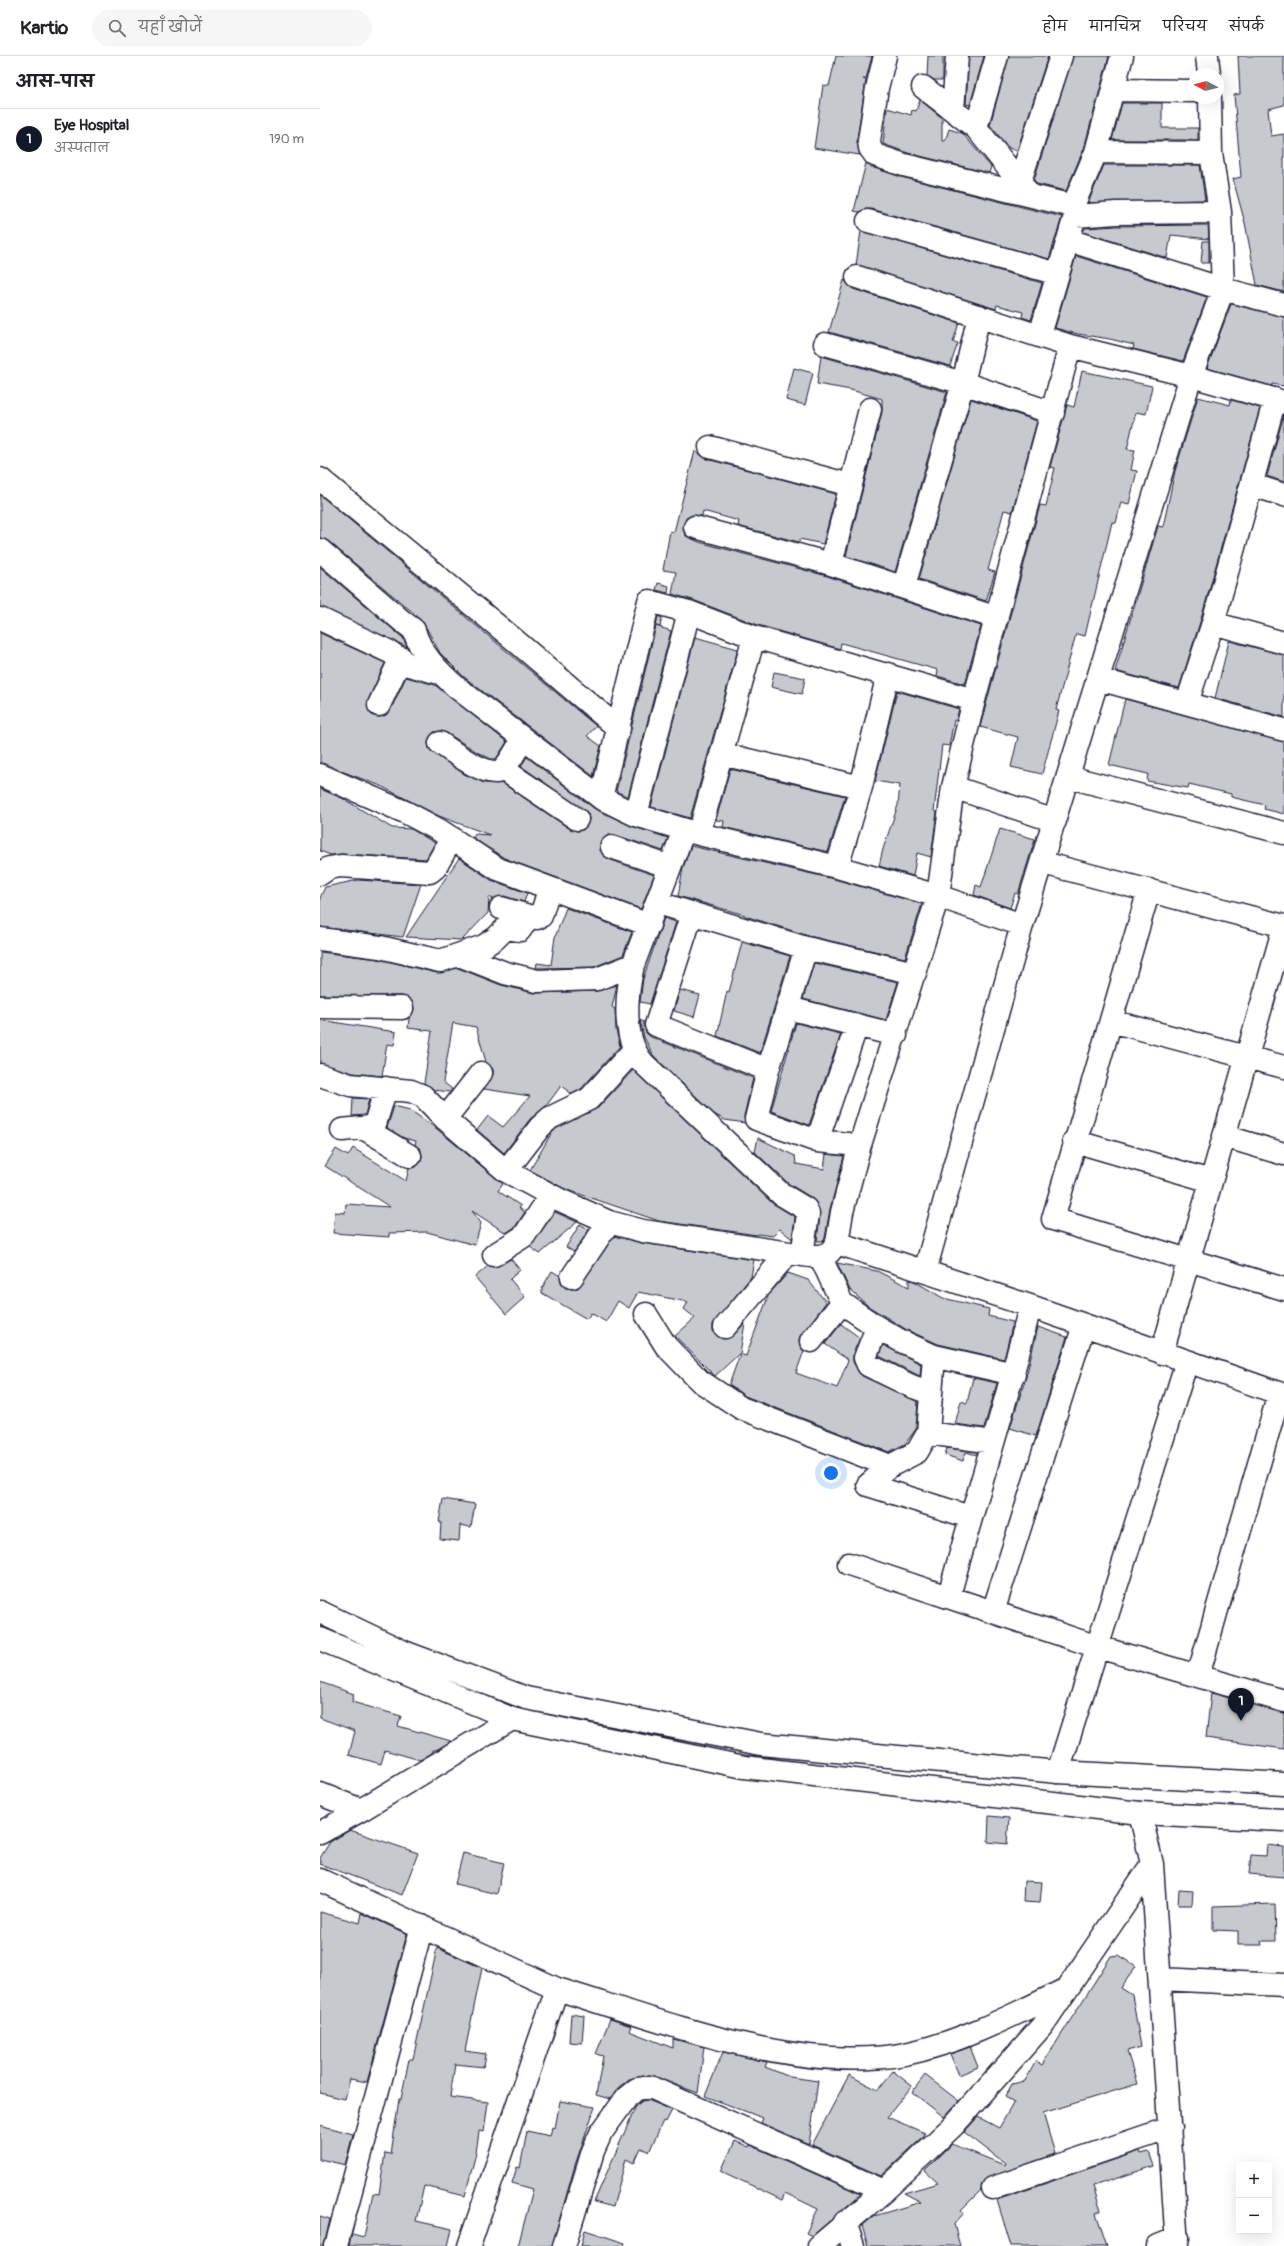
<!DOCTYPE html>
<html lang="hi">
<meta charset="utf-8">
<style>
body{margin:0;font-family:Pangolin,"Playpen Sans Deva",sans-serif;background:#f6f6f6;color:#202124}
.controls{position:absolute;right:12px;bottom:12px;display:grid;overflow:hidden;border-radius:4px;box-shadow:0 4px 16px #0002}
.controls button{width:36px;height:36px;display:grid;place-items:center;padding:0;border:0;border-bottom:1px solid #e0e0e0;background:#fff;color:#202124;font:20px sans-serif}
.compass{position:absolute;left:868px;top:12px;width:36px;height:36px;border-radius:50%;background:#fff;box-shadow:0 4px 16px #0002;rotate:277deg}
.you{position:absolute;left:511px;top:1417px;width:14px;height:14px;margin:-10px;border:3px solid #fff;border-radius:50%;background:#1a73e8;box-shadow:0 0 0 6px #1a73e833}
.badge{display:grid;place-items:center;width:26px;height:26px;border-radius:50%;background:#111827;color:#fff;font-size:13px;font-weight:700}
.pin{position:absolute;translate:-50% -33px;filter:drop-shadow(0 1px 2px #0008)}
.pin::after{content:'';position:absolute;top:21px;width:14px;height:12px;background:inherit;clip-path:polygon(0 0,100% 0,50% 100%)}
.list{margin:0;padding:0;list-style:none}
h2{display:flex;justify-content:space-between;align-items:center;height:52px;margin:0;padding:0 16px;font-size:17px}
h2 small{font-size:13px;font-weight:400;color:#757577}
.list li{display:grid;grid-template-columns:26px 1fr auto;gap:12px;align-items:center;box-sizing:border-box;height:60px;padding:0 16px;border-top:1px solid #e0e0e0}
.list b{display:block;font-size:15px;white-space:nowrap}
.list p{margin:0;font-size:13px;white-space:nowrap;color:#757577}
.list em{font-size:13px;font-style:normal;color:#757577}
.icon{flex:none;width:22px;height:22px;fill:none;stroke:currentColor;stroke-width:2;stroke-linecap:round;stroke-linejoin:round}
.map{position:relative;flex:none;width:964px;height:2190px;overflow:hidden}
header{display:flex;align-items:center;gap:24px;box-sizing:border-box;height:56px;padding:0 20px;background:#fff;border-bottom:1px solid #e0e0e0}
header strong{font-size:19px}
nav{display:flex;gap:22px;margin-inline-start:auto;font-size:14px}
.search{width:280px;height:36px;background:#f6f6f6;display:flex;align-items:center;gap:10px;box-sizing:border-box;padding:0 14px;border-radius:22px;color:#757577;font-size:15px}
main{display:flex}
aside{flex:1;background:#fff}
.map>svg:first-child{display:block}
.building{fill:#c8c8cf;stroke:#22223b}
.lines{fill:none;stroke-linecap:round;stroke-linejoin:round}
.minor-casing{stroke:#22223b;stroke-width:25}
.major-casing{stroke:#22223b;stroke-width:25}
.minor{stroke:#fff;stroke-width:22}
.major{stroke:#fff;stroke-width:22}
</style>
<header>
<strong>Kartio</strong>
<div class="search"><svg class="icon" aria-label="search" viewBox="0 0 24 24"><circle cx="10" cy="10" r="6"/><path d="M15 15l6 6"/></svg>यहाँ खोजें</div>
<nav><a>होम</a><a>मानचित्र</a><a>परिचय</a><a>संपर्क</a></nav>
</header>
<main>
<aside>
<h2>आस-पास<small></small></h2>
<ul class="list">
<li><span class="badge">1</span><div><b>Eye Hospital</b><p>अस्पताल</p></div><em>190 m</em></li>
</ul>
</aside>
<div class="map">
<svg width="964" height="2190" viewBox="0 0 964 2190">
<rect width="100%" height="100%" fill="#fff"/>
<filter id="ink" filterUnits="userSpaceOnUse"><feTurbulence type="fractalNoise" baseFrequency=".025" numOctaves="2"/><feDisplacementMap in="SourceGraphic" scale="8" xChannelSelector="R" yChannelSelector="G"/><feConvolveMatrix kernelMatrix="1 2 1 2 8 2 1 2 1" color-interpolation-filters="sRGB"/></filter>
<g filter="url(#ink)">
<path class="building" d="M 516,0 L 552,0 L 546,23 L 543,23 L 546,24 L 537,83 L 540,99 L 494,92 L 503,29 L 509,30 Z
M 608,0 L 623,0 L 623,24 L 614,24 L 607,20 Z
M 649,0 L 664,0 L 650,49 L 646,48 Z
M 689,0 L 728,0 L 697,95 L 689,92 L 670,69 Z
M 753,0 L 789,0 L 764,92 L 746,135 L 717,128 L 714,124 Z
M 918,0 L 964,0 L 964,49 L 948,53 L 951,80 L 964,78 L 964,236 L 937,229 L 925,167 L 913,123 L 921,121 L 914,39 L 920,38 Z
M 600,44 L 622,62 L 622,85 L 625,85 L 629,73 L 642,77 L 671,111 L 669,117 L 588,97 L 563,88 L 567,52 L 591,59 L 592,54 L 596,55 Z
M 802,47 L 842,47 L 842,72 L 878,72 L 878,84 L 792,84 Z
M 546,107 L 551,111 L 581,121 L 742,161 L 729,203 L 551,153 L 545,153 L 539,156 L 534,155 Z
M 784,109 L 880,109 L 885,144 L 768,147 Z
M 888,169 L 889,183 L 851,179 L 847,202 L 763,176 L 765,172 L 797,170 Z
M 541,175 L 722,227 L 711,264 L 702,261 L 703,256 L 677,249 L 676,253 L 536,209 Z
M 883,185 L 889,185 L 889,207 L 881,207 Z
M 756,200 L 887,241 L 863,305 L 813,293 L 814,289 L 790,283 L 758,278 L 735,272 Z
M 524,224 L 533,233 L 639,267 L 633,286 L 638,287 L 630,310 L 509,276 Z
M 911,248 L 964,261 L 964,330 L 952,328 L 952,330 L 887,312 Z
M 501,300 L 627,336 L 575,516 L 526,500 L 562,356 L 562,343 L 531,334 L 497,328 Z
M 474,312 L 493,317 L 485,349 L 466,344 Z
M 762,315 L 832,330 L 826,358 L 816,356 L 807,393 L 815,394 L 811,414 L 817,415 L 809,448 L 801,446 L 796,467 L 792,466 L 765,580 L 756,578 L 736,654 L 739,655 L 722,718 L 691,711 L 698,681 L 660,671 L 720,449 L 726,450 L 735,412 L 730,411 L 747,349 L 754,351 Z
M 878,341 L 910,349 L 911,344 L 940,352 L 881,563 L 859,632 L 795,615 L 838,470 L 843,471 L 855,415 Z
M 651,343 L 717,365 L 692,456 L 684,454 L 668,514 L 675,516 L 666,545 L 599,523 Z
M 964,358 L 964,426 L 947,420 Z
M 375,395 L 387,403 L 516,438 L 503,488 L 480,483 L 479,486 L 418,470 L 419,465 L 383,455 L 382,460 L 372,459 L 366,462 L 363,474 L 366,480 L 379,486 L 507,520 L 661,570 L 645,628 L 617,620 L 618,614 L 521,587 L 520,593 L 438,569 L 373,544 L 352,538 L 356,516 L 343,514 L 350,475 L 354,476 Z
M 0,439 L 276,670 L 267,680 L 281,690 L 273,720 L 144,621 L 120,597 L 102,564 L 8,485 L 0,482 Z
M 0,511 L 83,582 L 87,591 L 0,551 Z
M 338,527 L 349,530 L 348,537 L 336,534 Z
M 338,560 L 342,562 L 340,571 L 336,570 Z
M 336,570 L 351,575 L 308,741 L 296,735 Z
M 0,577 L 65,607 L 48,644 L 49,656 L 53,660 L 60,661 L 70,655 L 86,621 L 115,629 L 187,686 L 176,703 L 171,703 L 157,696 L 127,677 L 121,675 L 114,676 L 108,686 L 109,693 L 144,718 L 164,727 L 182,727 L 250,773 L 257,775 L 263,774 L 269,764 L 268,757 L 201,710 L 207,701 L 275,753 L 311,770 L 348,782 L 343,795 L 296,779 L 289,779 L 280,787 L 280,794 L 288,803 L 334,819 L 321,853 L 184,802 L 153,782 L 155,778 L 170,779 L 119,760 L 61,730 L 0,707 Z
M 375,581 L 418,593 L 370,762 L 331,751 Z
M 909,585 L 964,599 L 964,661 L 895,642 Z
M 454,616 L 485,622 L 482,638 L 451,631 Z
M 577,635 L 639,653 L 636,665 L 634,664 L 629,690 L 622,689 L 614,755 L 617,756 L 611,801 L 597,797 L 593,820 L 559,810 L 563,793 L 578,749 L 580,729 L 555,725 Z
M 805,643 L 964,686 L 964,758 L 944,753 L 945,749 L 911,741 L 911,738 L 869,728 L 868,732 L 827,725 L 828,718 L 789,709 Z
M 410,713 L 525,740 L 508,796 L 403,771 L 404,765 L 396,764 Z
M 0,733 L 22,742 L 72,772 L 91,773 L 115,787 L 106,803 L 22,798 L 11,799 L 0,795 Z
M 680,773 L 715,783 L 698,838 L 695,837 L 690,852 L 654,839 L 656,829 L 661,831 Z
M 371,790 L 514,823 L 602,848 L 585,902 L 489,880 L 425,860 L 425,859 L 358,840 L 363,812 Z
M 139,802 L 171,824 L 207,837 L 204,846 L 184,840 L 173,843 L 169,841 L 168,857 L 142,884 L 86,881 Z
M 38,824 L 101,828 L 83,881 L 0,871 L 0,842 L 5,831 Z
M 246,852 L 312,876 L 303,899 L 274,911 L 216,912 L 217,907 L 231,909 L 235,881 Z
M 344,862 L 356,866 L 330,948 L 320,946 L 323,923 Z
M 422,886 L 470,900 L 440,997 L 397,980 L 407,935 L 409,936 Z
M 0,896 L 58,903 L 117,917 L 138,912 L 181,929 L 214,937 L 277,935 L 297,929 L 292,951 L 295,953 L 296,974 L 300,990 L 261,1033 L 252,1038 L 241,1030 L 226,1050 L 210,1063 L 184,1097 L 157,1074 L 168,1060 L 183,1071 L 210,1040 L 164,1033 L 173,1019 L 173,1013 L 166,1006 L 156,971 L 133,967 L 123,1026 L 132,1033 L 130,1036 L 114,1034 L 104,1027 L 112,975 L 88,972 L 89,962 L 94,953 L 93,946 L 82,940 L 0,939 Z
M 494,907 L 578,926 L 566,964 L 483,943 Z
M 360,934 L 380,939 L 374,961 L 354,955 Z
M 0,964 L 76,976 L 74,989 L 67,988 L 62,1020 L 33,1017 L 0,1007 Z
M 320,964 L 324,966 L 326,977 L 331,981 L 433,1022 L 424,1060 L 425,1067 L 405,1064 L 394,1058 L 333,999 L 324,981 Z
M 476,967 L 521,978 L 489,1069 L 451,1055 Z
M 313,1014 L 452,1147 L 475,1161 L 472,1183 L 460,1173 L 453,1180 L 438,1178 L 437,1179 L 339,1165 L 245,1133 L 210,1114 L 231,1078 L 237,1072 L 278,1052 Z
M 33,1042 L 49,1043 L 45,1059 L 32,1060 Z
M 74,1050 L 90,1054 L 117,1073 L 183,1128 L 178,1135 L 201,1150 L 199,1152 L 205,1156 L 195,1171 L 186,1177 L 152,1155 L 161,1167 L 155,1189 L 107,1176 L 69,1177 L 69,1181 L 13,1177 L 15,1156 L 25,1157 L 26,1148 L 70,1151 L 5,1110 L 16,1093 L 28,1100 L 33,1092 L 86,1125 L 89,1112 L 96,1111 L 101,1106 L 102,1100 L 101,1094 L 95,1089 L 96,1085 L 84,1082 L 67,1072 Z
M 438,1082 L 475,1100 L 476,1108 L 504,1113 L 506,1098 L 524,1100 L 510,1153 L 505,1182 L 502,1185 L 497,1185 L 500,1160 L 497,1148 L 492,1142 L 469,1128 L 435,1096 Z
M 235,1156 L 257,1166 L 220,1198 L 210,1191 Z
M 260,1168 L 269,1174 L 254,1196 L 246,1191 Z
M 294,1180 L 321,1187 L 434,1204 L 431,1221 L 393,1268 L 393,1275 L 397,1280 L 403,1283 L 414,1279 L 425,1267 L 420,1297 L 395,1320 L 355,1280 L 375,1262 L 364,1253 L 368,1246 L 318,1236 L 309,1252 L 298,1245 L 286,1266 L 271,1257 L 267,1263 L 222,1237 L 222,1232 L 232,1215 L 240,1220 L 241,1226 L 245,1232 L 252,1233 L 258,1232 Z
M 191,1203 L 200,1214 L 190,1223 L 205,1241 L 186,1258 L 155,1221 L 168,1210 L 175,1211 Z
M 517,1207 L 557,1215 L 589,1231 L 589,1224 L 594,1225 L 623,1242 L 669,1253 L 668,1260 L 693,1266 L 684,1303 L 618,1288 L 587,1274 L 548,1250 L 530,1234 Z
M 468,1217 L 488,1224 L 506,1246 L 479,1283 L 480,1290 L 484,1295 L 476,1317 L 517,1332 L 528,1304 L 505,1288 L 521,1268 L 540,1282 L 533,1297 L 533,1306 L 542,1320 L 598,1346 L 596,1373 L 585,1388 L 569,1396 L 425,1340 L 409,1329 L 420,1298 L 426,1300 L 449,1238 Z
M 718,1271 L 747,1281 L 716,1380 L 690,1372 L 706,1321 Z
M 563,1289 L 601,1308 L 600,1320 L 559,1300 Z
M 653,1322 L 677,1327 L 664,1372 L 635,1368 L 641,1345 L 647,1347 Z
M 627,1392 L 657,1396 L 657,1399 L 646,1396 L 643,1405 L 625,1399 Z
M 123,1443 L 155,1448 L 151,1471 L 140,1469 L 139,1485 L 120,1483 L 121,1466 L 119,1466 Z
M 0,1626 L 34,1638 L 32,1646 L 81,1660 L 78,1670 L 131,1685 L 116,1694 L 113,1694 L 112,1697 L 100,1704 L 65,1694 L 61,1708 L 29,1699 L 35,1675 L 0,1662 Z
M 891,1637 L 964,1657 L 964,1693 L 886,1682 Z
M 669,1760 L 689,1762 L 687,1788 L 668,1786 Z
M 30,1774 L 98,1797 L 82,1839 L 0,1808 L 0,1802 L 10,1786 Z
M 947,1789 L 964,1791 L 964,1821 L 929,1818 L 931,1799 L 946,1800 Z
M 143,1797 L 184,1807 L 177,1838 L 135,1828 Z
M 704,1825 L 722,1826 L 720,1847 L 703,1846 Z
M 859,1834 L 873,1835 L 872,1849 L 858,1849 Z
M 955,1848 L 956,1885 L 941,1885 L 942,1889 L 918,1889 L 918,1875 L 893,1874 L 893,1850 Z
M 0,1856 L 40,1867 L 42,1857 L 87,1878 L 47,2026 L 30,2023 L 25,2043 L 0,2037 Z
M 117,1892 L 162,1912 L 145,1995 L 166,1998 L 164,2011 L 135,2008 L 130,2041 L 168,2046 L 164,2076 L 159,2075 L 156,2097 L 145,2140 L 104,2130 L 96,2165 L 132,2173 L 128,2190 L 29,2190 L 32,2178 L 44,2181 L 53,2137 L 59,2138 L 65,2097 L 71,2098 L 79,2043 L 81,2043 L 89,2003 L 93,2003 Z
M 799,1899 L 816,1910 L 801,1932 L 812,1939 L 821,1991 L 807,1995 L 817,2028 L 723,2057 L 735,2098 L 664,2124 L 661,2134 L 641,2154 L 644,2157 L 634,2168 L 640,2190 L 548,2190 L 542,2170 L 554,2160 L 601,2146 L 584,2137 L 618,2127 L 605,2115 L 632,2088 L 684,2109 L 685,2107 L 644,2076 L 658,2061 L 679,2072 L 694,2046 L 685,2041 L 692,2028 L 705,2025 L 716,2005 L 722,2009 L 791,1900 Z
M 251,1958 L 264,1960 L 262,1987 L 249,1986 Z
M 290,1963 L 311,1970 L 309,1975 L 353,1992 L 353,1983 L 384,1991 L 378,2037 L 329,2019 L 309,2023 L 299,2031 L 290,2043 L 276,2039 L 283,2000 L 276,1998 Z
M 650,1991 L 658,2011 L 639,2019 L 630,1998 Z
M 403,1996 L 447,2006 L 445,2011 L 470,2021 L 498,2025 L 489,2088 L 441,2067 L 443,2062 L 385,2040 Z
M 573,2015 L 592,2030 L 567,2061 L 605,2077 L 603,2081 L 561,2120 L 492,2089 L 529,2019 L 558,2034 Z
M 605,2019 L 639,2045 L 624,2061 L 592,2036 Z
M 328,2044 L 352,2054 L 346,2066 L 343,2065 L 329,2096 L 321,2092 L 314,2107 L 306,2103 L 293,2151 L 274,2146 L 316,2050 L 322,2045 Z
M 240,2045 L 275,2051 L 255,2109 L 232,2190 L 198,2190 L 213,2133 L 192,2127 L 197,2111 L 200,2112 L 207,2075 L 230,2080 L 232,2071 L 235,2072 Z
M 0,2069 L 33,2078 L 25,2109 L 0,2103 Z
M 415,2085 L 429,2091 L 430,2089 L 541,2138 L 492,2180 L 486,2177 L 498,2153 L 465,2137 L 462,2144 L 401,2115 Z
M 820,2095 L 821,2098 L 829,2096 L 834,2110 L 773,2130 L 781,2155 L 776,2157 L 787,2190 L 691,2190 L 677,2144 Z
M 0,2160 L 10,2163 L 4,2190 L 0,2190 Z
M 265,2174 L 305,2187 L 304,2190 L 261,2190 Z"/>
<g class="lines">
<defs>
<path id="minor" d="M 565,0 L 557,32 L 549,85 L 550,92 L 555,99 L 584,109 L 753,150
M 887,0 L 889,18
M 603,31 L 656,72 L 710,139
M 794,34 L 874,35
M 633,54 L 637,0
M 656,72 L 677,0
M 776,96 L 891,97
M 700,125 L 741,0
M 755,160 L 796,157 L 900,156
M 548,165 L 738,218
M 748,184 L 903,233 L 964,249
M 537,221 L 750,290
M 720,279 L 755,160 L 753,150 L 776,96 L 802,0
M 505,288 L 643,327 L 733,357
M 390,391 L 530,429
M 0,423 L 191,581 L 299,673
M 932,429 L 964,439
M 375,471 L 511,508 L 677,562
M 0,494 L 82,565 L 94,574 C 100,597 118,615 136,631 L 281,742 L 316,759 L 379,778 L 517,811 L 618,840 L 702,869
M 511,508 L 550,353
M 584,530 L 643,327 L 659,260
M 0,563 L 70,596 L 89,609 L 120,617
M 893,567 L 964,587
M 778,623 L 964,674
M 867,647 L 893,567 L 955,343
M 59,649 L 81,602
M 120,687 C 132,695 169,724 182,714 C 190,707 197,692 203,683
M 402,698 L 541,731
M 183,713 L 257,763
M 0,719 L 85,756 L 119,774 L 178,813 L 329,869
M 749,721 L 964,777
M 633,731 L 735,765
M 281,742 L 329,545 L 369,556 L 434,581 L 654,644
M 316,759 L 369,556
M 364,774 L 313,909 C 306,940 302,981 323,1007 L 461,1138 L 486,1153 L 488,1158 L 482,1199
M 379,778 L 434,581
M 292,791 L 350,811
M 723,807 L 964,870
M 517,811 L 541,731 L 568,618
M 0,818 L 9,812 L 21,810 L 110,816 L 115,812 L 132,782
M 829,834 L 733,1163 L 964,1233
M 338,847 L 486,892 L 595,917
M 181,852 L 209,860
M 372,857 L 336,969 L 448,1014
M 0,883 L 60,891 L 120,905 L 164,890 L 176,882 L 186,872 L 200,874 L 209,860 L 217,862 L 221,860 L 229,833
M 486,892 L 448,1014 L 436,1063 L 497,1085
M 139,899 L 185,917 L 217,925 L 277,923 L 313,909
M 0,951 L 82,952
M 468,952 L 576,979
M 791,965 L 964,1011
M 537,969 L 497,1085 L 528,1088 L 539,1092
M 0,1019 L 30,1029 L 91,1035 L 103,1040 L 125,1063 L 186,1115 L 240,1144 L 289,1166 L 323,1175 L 490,1200 L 500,1200 L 509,1197 L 517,1187 L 522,1156 L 539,1092 L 618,840 L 633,731 L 654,644 L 750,290 L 871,320 L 903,233 L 900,156 L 891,97 L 890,42
M 125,1063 L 161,1017
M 45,1073 L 90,1100
M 22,1074 L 51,1071 L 55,1068 L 66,1032
M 904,1080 L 964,1098
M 754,1085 L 891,1125
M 186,1115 L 220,1071 L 230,1062 L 269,1043 L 313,995
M 517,1187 L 710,1250 L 964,1339
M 174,1199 L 204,1180 L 231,1139
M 500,1200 L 522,1247 L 557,1271 L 581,1285 L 614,1300 L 694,1318
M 605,1215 L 702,869 L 871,320 L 964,346
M 252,1221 L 289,1166
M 326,1258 L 346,1290 L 380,1325 L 421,1352 L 570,1410
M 405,1271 L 468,1197
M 557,1271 L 545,1302 L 548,1309 L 591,1330 L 611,1337
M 491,1285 L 522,1247
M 842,1297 L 964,871
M 614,1300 L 608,1377 L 597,1396 L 570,1410 L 548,1429 L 650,1461
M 608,1377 L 673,1386
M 529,1508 L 778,1591 L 964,1645
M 629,1540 C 655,1443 687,1348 710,1250
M 673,1556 L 764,1269
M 878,1620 L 959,1338
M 738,1716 L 867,1305
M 0,1738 L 41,1754
M 820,1757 L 832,1808 L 857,2190
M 0,1777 L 41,1754 L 192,1663
M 0,1824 L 237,1933 L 149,2190
M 840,1923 L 964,1929
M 237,1933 C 339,1964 478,2019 585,1998 C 642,1986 695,1958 747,1933
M 673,2132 L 850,2072
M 525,2166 L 533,2190
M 16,2190 L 102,1870
M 244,2190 L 273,2095 L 281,2077 L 307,2041 L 317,2033 L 330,2031 L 564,2135
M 499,2190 L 564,2135 L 633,2070 L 722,1970 L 832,1808
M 838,2190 L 858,2182"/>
<path id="major" d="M 0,1556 L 84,1596 L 206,1642 L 441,1688 L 738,1716 L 964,1728
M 0,1583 L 192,1663 L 424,1711 L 820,1757 L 964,1764"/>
</defs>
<use href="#minor" class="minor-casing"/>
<use href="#major" class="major-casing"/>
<use href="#minor" class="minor"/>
<use href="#major" class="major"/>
</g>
</g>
</svg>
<div class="controls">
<button>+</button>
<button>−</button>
</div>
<svg class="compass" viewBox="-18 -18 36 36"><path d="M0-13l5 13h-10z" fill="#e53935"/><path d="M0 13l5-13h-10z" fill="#757577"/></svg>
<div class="you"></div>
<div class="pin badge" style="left:921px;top:1665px">1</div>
</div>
</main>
